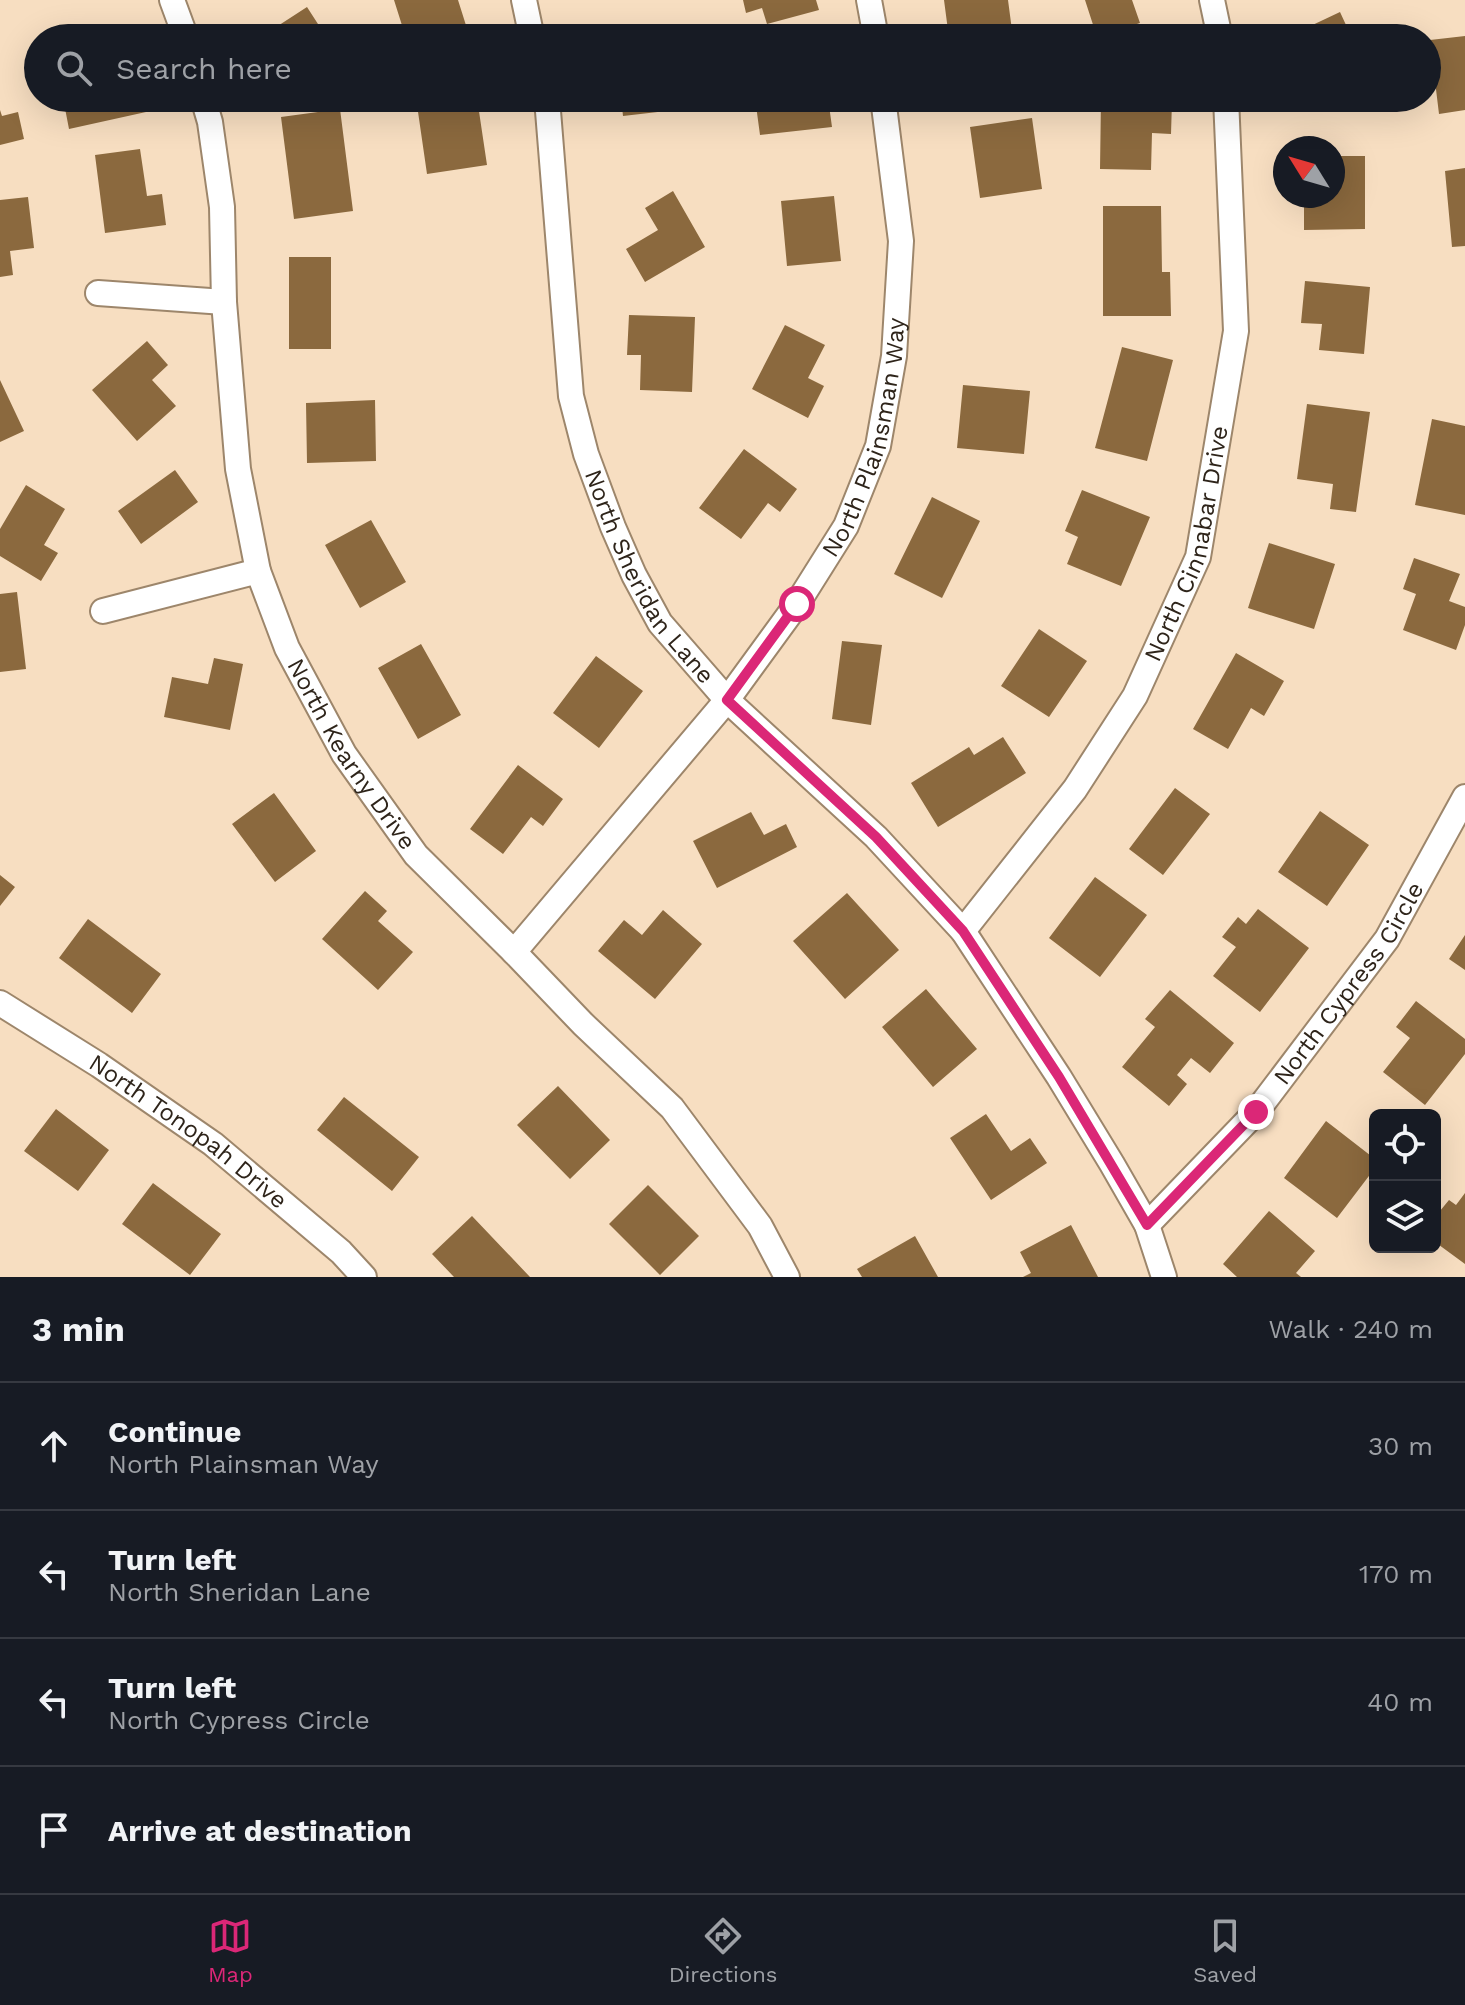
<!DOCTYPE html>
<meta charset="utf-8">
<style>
body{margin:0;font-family:"Work Sans",sans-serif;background:#242831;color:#f1f3f6}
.controls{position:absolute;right:24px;bottom:24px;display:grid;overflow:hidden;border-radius:12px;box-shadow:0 8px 32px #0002}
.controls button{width:72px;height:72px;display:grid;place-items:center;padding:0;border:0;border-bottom:2px solid #363941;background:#171b24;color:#f1f3f6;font:40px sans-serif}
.compass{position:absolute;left:1273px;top:136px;width:72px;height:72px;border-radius:50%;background:#171b24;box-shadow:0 8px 32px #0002;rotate:307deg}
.stop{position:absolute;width:24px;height:24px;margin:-18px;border:6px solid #db2777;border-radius:50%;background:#fff}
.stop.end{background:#db2777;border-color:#fff;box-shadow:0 2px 8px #0008}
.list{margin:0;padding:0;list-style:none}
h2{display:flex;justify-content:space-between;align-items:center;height:104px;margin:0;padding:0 32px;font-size:34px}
h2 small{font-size:26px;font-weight:400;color:#9ea1a6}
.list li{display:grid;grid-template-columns:52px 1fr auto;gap:24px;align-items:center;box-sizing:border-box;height:128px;padding:0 32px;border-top:2px solid #363941}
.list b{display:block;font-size:30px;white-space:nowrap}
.list p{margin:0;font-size:26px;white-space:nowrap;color:#9ea1a6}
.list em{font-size:26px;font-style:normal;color:#9ea1a6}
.icon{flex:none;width:44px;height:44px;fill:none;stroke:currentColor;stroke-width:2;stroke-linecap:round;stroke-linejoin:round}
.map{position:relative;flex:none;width:1465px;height:1277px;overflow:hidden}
.search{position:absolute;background:#171b24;box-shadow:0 8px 32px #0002;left:24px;right:24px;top:24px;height:88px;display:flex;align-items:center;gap:20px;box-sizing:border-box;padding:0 28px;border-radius:44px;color:#9ea1a6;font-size:30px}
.sheet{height:616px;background:#171b24}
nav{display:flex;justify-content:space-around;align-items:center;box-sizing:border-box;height:112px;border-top:2px solid #363941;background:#171b24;font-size:22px;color:#9ea1a6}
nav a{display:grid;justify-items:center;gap:4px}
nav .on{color:#db2777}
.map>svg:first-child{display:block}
.building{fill:#8b693e}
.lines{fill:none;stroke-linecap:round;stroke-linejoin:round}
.street-casing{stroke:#9d866b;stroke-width:28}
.street{stroke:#fff;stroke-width:24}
.route{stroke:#db2777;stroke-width:10}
.labels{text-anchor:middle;stroke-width:7;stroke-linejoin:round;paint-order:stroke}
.street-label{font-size:24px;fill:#2e241a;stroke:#fff}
</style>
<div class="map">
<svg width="1465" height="1277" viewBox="0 0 1465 1277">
<rect width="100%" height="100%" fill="#f7dec1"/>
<path class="building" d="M 394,0 L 458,0 L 470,38 L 406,38 Z
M 743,0 L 816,0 L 819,10 L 767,24 L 762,8 L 746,13 Z
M 944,0 L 1008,0 L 1013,38 L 949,38 Z
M 1085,0 L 1132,0 L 1140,23 L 1097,37 Z
M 307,7 L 327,38 L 274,38 L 270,31 Z
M 1340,12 L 1352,38 L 1285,38 Z
M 665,27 L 666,38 L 613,38 L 613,33 Z
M 1465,36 L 1465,110 L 1439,114 L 1430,40 Z
M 63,98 L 143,98 L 146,112 L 69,129 Z
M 416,98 L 477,98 L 487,165 L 427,174 Z
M 621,98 L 673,98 L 675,110 L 623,116 Z
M 755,98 L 828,98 L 832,127 L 760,135 Z
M 1101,99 L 1172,101 L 1171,134 L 1152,133 L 1151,170 L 1100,169 Z
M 340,109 L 353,211 L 294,219 L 281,117 Z
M 0,110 L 2,116 L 18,112 L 24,139 L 0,145 Z
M 1032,118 L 1042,189 L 980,198 L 970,127 Z
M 140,149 L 147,196 L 162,194 L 166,225 L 105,233 L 95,155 Z
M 1333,156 L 1365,156 L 1365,229 L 1304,230 L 1304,196 L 1333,196 Z
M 1465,168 L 1465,246 L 1452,247 L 1445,171 Z
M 673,191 L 705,247 L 645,282 L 626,249 L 658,230 L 645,208 Z
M 834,196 L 841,261 L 787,266 L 781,201 Z
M 28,197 L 34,248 L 10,251 L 13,275 L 0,277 L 0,200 Z
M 1103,206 L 1161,206 L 1162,272 L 1170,272 L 1171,316 L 1103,316 Z
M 289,257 L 331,257 L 331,349 L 289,349 Z
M 1305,281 L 1370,287 L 1364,354 L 1319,350 L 1322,324 L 1301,323 Z
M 629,315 L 695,317 L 692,392 L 640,390 L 641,355 L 627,355 Z
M 785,325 L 825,345 L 808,378 L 824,386 L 808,418 L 752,389 Z
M 147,341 L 168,365 L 152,380 L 176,406 L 137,441 L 92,390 Z
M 1122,347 L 1173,360 L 1147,461 L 1095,448 Z
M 0,380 L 24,431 L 0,442 Z
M 963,385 L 1030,391 L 1024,454 L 957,448 Z
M 375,400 L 376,461 L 307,463 L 306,403 Z
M 1307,404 L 1370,412 L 1356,512 L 1330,509 L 1333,484 L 1297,479 Z
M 1432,419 L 1465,426 L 1465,515 L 1415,505 Z
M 744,449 L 797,489 L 780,512 L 768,503 L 741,539 L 699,508 Z
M 175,470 L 198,502 L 141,544 L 118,511 Z
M 26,485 L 65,509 L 44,545 L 58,553 L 41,581 L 0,556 L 0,529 Z
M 1082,490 L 1150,517 L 1121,586 L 1067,564 L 1078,537 L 1065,531 Z
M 932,497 L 980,521 L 942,598 L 894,574 Z
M 371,520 L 406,582 L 360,608 L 325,545 Z
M 1269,543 L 1335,564 L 1314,629 L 1248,608 Z
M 1414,558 L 1460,574 L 1449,601 L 1465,607 L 1465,625 L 1456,650 L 1403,630 L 1416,594 L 1403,589 Z
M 17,592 L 26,669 L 0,672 L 0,594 Z
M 1039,629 L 1087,661 L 1049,717 L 1001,686 Z
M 842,641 L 882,645 L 871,725 L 832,719 Z
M 421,644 L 461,715 L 418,739 L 378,668 Z
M 1236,653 L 1284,681 L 1264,716 L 1251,708 L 1228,749 L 1193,729 Z
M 596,656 L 643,691 L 599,748 L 553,713 Z
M 214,658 L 243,664 L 230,730 L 164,717 L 172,677 L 208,684 Z
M 1003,737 L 1026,773 L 938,827 L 911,783 L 969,747 L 974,755 Z
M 518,765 L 563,799 L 543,826 L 531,817 L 503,854 L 470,829 Z
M 1175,788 L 1210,814 L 1163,875 L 1129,849 Z
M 274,793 L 316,851 L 275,882 L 232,824 Z
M 1320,811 L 1369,845 L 1327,906 L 1278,872 Z
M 751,812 L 764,835 L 786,824 L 797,847 L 717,888 L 693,841 Z
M 0,875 L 15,887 L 0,906 Z
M 1095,877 L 1147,915 L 1100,977 L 1049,938 Z
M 365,891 L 387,911 L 378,921 L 413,952 L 378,990 L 322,939 Z
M 847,893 L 899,950 L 845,999 L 793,941 Z
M 1258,909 L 1309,948 L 1260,1012 L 1213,976 L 1236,947 L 1222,937 L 1238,917 L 1246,924 Z
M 663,910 L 702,944 L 655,999 L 598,951 L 624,920 L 642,935 Z
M 88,919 L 161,974 L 132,1013 L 59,958 Z
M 1465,935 L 1465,970 L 1449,959 Z
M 926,989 L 977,1049 L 933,1087 L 882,1027 Z
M 1170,990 L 1234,1043 L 1210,1073 L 1191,1058 L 1177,1075 L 1187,1084 L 1169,1106 L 1122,1067 L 1155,1027 L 1145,1019 Z
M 1416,1001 L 1465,1039 L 1465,1054 L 1425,1105 L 1383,1072 L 1410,1038 L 1396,1027 Z
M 558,1086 L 610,1140 L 570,1179 L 517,1125 Z
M 344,1097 L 419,1157 L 392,1191 L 317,1130 Z
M 56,1109 L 109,1150 L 78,1191 L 24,1151 Z
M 986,1114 L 1011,1151 L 1030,1138 L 1047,1163 L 991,1200 L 950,1138 Z
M 1326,1121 L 1375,1159 L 1375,1168 L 1337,1218 L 1284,1178 Z
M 153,1183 L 221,1234 L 190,1275 L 122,1224 Z
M 648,1185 L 699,1236 L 660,1275 L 609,1224 Z
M 1465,1193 L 1465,1264 L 1435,1242 L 1435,1217 L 1449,1200 L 1456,1205 Z
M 1269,1211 L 1315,1251 L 1296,1273 L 1301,1277 L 1237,1277 L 1223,1264 Z
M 472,1216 L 530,1277 L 454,1277 L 432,1254 Z
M 1071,1225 L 1098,1277 L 1023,1277 L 1031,1273 L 1020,1252 Z
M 915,1236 L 938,1277 L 862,1277 L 857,1269 Z"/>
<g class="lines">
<defs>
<g id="street">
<path d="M 172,0 L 186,38"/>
<path d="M 524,0 L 532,38"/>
<path d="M 869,0 L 876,38"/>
<path d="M 1212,0 L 1220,38"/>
<path id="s1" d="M 203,98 L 210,122 L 222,207 L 224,302 L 238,469 L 258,571 L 287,648 L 344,754 L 416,855 L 514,952 L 583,1024 L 672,1108 L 760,1226 L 787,1277"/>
<path id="s2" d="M 545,98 L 548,111 L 571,396 L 586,454 L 613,527 L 634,575 L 660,623 L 727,700 L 876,837 L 963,931 L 1059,1077 L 1112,1164 L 1147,1225 L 1164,1277"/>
<path d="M 98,293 L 224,302"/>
<path d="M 103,611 L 258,571"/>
<path id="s3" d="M 963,931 L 1075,789 L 1135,696 L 1198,557 L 1236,331 L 1226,98"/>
<path id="s4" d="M 514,952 L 727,700 L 797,604 L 846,526 L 878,446 L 894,356 L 901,241 L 883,98"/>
<path id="s5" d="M 0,1003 L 99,1065 L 213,1144 L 341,1252 L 364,1277"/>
<path id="s6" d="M 1147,1225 L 1256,1112 L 1387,939 L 1465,797"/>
</g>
</defs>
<use href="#street" class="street-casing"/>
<use href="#street" class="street"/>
</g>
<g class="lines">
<path class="route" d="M 797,604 L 727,700 L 876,837 L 963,931 L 1059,1077 L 1147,1225 L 1256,1112"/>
</g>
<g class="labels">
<g class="street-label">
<text dy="8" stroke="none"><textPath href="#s4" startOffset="632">North Plainsman Way</textPath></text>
<text dy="8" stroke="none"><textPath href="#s3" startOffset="454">North Cinnabar Drive</textPath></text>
<text dy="8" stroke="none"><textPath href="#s2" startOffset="498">North Sheridan Lane</textPath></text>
<text dy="8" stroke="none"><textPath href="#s1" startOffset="684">North Kearny Drive</textPath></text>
<text dy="8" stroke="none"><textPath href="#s6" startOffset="316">North Cypress Circle</textPath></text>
<text dy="8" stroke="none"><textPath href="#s5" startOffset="228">North Tonopah Drive</textPath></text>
</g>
</g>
</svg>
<div class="controls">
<button><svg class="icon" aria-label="locate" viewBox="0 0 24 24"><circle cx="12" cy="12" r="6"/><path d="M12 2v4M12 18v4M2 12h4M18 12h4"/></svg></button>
<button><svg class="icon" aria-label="layers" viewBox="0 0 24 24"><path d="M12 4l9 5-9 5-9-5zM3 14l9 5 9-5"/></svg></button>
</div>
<svg class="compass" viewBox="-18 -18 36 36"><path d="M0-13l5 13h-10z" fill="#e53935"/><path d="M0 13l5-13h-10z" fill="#9ea1a6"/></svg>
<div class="stop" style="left:797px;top:604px"></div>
<div class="stop end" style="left:1256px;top:1112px"></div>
<div class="search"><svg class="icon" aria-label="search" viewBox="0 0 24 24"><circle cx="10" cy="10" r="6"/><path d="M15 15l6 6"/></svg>Search here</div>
</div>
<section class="sheet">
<h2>3 min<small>Walk · 240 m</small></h2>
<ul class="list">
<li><svg class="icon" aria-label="ahead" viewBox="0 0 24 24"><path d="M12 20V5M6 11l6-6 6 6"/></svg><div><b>Continue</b><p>North Plainsman Way</p></div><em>30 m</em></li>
<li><svg class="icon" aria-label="left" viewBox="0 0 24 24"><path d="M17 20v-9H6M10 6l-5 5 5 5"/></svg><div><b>Turn left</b><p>North Sheridan Lane</p></div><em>170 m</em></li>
<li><svg class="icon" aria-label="left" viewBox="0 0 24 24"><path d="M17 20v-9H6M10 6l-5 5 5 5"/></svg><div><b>Turn left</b><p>North Cypress Circle</p></div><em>40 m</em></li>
<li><svg class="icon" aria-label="arrive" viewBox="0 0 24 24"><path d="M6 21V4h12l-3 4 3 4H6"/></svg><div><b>Arrive at destination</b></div></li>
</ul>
</section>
<nav>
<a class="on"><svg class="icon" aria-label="map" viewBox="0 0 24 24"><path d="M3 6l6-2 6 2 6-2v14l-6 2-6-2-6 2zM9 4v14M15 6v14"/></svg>Map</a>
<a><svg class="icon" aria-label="directions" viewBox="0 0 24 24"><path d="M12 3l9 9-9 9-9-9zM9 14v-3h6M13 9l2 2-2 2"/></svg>Directions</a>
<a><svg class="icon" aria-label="saved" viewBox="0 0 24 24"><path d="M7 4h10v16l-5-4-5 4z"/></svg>Saved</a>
</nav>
